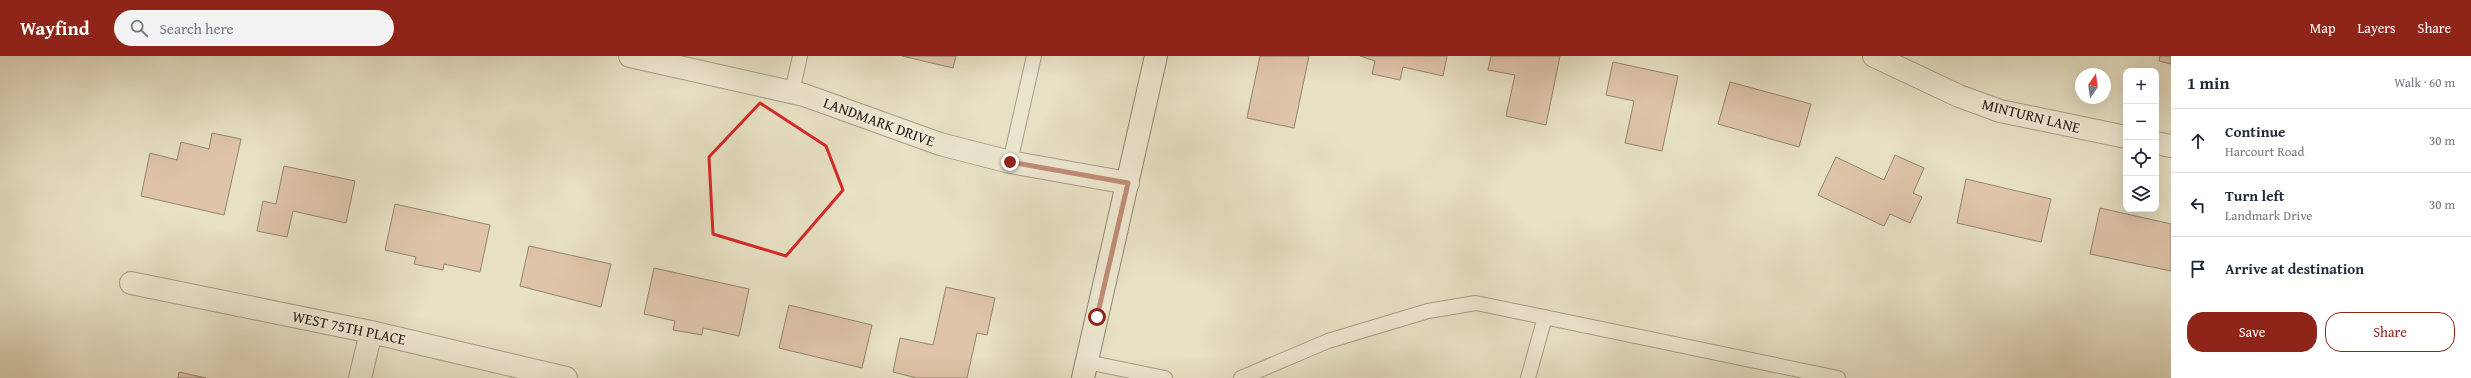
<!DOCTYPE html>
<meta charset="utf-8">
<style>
body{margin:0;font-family:"Gentium Book Plus",serif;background:#f2f2f3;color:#1f2937}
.controls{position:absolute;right:12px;top:12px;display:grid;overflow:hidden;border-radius:8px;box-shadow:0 4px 16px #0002}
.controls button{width:36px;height:36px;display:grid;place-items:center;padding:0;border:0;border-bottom:1px solid #e0e1e3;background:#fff;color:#1f2937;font:20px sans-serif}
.compass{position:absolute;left:2075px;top:12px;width:36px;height:36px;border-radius:50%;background:#fff;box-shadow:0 4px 16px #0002;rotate:13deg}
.stop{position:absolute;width:12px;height:12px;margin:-9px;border:3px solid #8f2418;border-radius:50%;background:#fff}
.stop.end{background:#8f2418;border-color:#fff;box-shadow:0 1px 4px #0008}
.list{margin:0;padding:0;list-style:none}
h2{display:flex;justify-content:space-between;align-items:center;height:52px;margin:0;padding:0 16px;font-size:17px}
h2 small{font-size:13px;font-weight:400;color:#747a83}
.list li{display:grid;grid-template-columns:26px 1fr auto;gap:12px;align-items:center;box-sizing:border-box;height:64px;padding:0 16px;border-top:1px solid #e0e1e3}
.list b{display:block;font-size:15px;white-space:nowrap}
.list p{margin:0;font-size:13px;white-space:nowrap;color:#747a83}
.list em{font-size:13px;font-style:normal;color:#747a83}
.actions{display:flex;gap:8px;padding:12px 16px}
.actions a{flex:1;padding:9px 0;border:1px solid #8f2418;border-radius:16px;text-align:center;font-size:14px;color:#8f2418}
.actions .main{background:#8f2418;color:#fff}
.icon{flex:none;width:22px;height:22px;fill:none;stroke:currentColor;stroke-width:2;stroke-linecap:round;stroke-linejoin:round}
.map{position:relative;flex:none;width:2171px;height:322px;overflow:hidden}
header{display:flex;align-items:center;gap:24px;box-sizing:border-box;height:56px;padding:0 20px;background:#8f2418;color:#fff}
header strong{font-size:19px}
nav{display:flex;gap:22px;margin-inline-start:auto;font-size:14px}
.search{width:280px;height:36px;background:#f2f2f3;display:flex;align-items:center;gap:10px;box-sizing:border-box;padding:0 14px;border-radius:22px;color:#747a83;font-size:15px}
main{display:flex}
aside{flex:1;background:#fff}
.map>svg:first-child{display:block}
.building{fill:#d6a287;stroke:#26160f}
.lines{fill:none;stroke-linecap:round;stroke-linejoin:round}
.lane-casing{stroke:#56483c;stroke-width:16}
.street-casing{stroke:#56483c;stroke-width:24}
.secondary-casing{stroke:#26160f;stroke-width:24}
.lane{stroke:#efebd9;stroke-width:14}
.street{stroke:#efebd9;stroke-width:22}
.secondary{stroke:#efebd9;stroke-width:22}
.route{stroke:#8f2418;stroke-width:5}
.marked{fill:none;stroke:#d62828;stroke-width:3;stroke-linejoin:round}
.labels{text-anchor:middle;stroke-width:4;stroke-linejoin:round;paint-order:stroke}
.street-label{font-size:15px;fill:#26160f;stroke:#efebd9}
</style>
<header>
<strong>Wayfind</strong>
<div class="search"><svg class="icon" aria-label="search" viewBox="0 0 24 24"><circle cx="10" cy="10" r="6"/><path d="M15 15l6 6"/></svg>Search here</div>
<nav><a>Map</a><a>Layers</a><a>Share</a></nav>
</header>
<main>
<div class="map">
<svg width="2171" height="322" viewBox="0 0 2171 322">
<rect width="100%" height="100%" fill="#e7e0c4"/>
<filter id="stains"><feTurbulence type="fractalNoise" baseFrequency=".005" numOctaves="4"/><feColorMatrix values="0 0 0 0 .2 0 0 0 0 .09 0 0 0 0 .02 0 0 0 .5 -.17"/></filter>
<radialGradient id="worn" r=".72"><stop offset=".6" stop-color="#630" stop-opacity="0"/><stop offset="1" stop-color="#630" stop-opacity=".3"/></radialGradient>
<path class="building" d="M 902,0 L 956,0 L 953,12 Z
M 1260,0 L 1309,0 L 1294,72 L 1247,62 Z
M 1360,0 L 1447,0 L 1443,20 L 1403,11 L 1400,24 L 1372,18 L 1375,5 Z
M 1491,0 L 1560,0 L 1546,69 L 1506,60 L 1515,19 L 1488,14 Z
M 2160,0 L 2171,0 L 2171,8 L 2159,5 Z
M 1613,6 L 1678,20 L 1662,95 L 1625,87 L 1634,45 L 1606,39 Z
M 1730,26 L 1811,48 L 1799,91 L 1718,68 Z
M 212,77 L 241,83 L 224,159 L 141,140 L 150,97 L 177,104 L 181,86 L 209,93 Z
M 1895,99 L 1924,112 L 1913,137 L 1922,141 L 1910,167 L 1890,158 L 1884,170 L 1818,139 L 1836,101 L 1884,124 Z
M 284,110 L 355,125 L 346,167 L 293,155 L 287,181 L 257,175 L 263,145 L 276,148 Z
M 1966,123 L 2051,143 L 2041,186 L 1957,167 Z
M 395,148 L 490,169 L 480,216 L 444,208 L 443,214 L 414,208 L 416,201 L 385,194 Z
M 2100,152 L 2171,168 L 2171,215 L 2090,198 Z
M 529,190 L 611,208 L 601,251 L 520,230 Z
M 654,212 L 749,233 L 739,280 L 703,272 L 702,279 L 673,274 L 675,265 L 644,258 Z
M 946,231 L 995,242 L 987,279 L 977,277 L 967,322 L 917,322 L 893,316 L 900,282 L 933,289 Z
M 789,249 L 872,269 L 862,312 L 779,292 Z
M 179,316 L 206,322 L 178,322 Z"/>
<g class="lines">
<defs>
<path id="lane" d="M 792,36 L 800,0
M 1010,106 L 1034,0
M 1087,306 L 1165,322
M 1241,322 L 1328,285 L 1428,255 L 1476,247 L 1838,322
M 1528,322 L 1545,261"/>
<path id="street" d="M 630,0 L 804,39 L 940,88 L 1010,106 L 1128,127
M 1874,0 L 1959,40 L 2000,55 L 2126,81
M 2156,87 L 2171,90
M 131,227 L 371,276 L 566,322
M 360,322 L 371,276"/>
<path id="secondary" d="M 1083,322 L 1156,0"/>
</defs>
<use href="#lane" class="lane-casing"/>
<use href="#street" class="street-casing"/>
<use href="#secondary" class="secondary-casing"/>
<use href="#lane" class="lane"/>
<use href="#street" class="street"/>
<use href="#secondary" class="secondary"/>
</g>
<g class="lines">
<path class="route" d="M 1010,106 L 1128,127 L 1097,261"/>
</g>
<path d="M0 0H2171V322H0ZM 760,47 L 826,90 L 843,134 L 786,200 L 713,178 L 709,101 Z" fill="#e7e0c4" fill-opacity=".55" fill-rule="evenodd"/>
<path class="marked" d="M 760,47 L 826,90 L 843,134 L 786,200 L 713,178 L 709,101 Z"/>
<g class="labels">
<g class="street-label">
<text transform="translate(2031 60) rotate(14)" y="5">MINTURN LANE</text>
<text transform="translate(879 66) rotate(20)" y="5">LANDMARK DRIVE</text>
<text transform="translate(349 272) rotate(12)" y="5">WEST 75TH PLACE</text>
</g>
</g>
<rect width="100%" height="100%" filter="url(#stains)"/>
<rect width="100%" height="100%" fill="url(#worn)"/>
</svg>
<div class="controls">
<button>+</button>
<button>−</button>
<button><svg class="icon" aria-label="locate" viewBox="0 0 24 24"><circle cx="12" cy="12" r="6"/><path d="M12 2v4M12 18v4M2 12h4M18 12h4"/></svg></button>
<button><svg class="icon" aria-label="layers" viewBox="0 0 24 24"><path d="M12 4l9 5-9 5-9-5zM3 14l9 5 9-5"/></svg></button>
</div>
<svg class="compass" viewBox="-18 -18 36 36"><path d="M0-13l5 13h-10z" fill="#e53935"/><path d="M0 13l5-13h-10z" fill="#747a83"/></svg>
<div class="stop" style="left:1097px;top:261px"></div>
<div class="stop end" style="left:1010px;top:106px"></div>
</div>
<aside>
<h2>1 min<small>Walk · 60 m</small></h2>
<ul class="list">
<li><svg class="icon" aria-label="ahead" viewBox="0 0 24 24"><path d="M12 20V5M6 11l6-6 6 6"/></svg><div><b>Continue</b><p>Harcourt Road</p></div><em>30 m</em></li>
<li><svg class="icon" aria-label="left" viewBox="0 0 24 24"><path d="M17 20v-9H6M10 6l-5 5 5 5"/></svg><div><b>Turn left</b><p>Landmark Drive</p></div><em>30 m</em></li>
<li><svg class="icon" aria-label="arrive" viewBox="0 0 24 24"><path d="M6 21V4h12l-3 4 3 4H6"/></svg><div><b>Arrive at destination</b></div></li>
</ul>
<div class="actions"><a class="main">Save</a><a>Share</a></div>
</aside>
</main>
